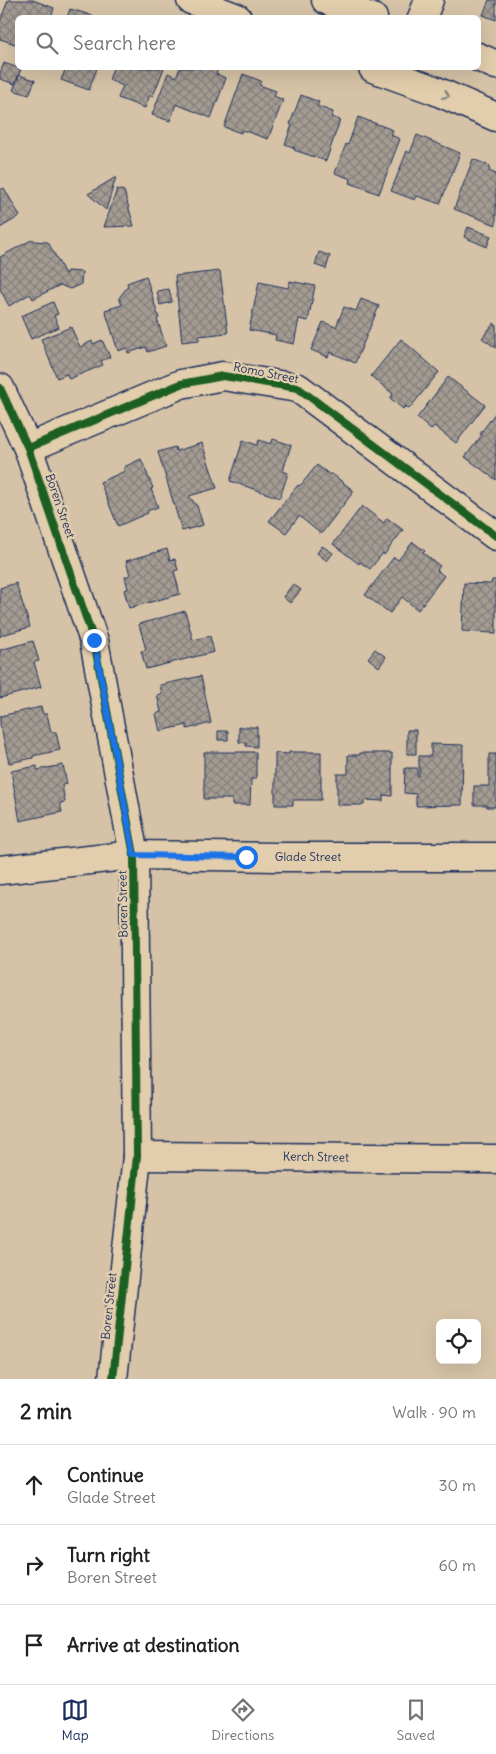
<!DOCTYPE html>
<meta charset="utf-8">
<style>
body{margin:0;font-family:Delius,sans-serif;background:#f6f6f6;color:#202124}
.controls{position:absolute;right:15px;bottom:15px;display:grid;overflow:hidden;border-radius:8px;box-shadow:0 5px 20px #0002}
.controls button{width:45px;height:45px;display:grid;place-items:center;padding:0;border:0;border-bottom:1px solid #e0e0e0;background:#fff;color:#202124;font:25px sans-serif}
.stop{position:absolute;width:15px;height:15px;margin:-11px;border:4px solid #1a73e8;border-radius:50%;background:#fff}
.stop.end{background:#1a73e8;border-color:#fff;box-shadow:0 1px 5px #0008}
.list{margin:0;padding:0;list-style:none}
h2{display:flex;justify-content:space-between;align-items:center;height:65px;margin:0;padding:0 20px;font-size:21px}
h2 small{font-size:16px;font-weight:400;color:#757577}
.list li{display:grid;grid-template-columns:32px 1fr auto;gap:15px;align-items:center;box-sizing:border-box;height:80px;padding:0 20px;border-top:1px solid #e0e0e0}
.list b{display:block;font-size:19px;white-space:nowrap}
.list p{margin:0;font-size:16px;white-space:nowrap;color:#757577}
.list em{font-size:16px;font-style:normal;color:#757577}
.icon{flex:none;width:28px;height:28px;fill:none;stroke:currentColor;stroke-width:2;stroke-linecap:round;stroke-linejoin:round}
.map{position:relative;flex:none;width:496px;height:1379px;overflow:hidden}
.search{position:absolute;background:#fff;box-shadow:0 5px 20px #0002;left:15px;right:15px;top:15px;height:55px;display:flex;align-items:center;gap:12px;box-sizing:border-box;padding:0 18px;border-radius:8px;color:#757577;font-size:19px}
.sheet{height:305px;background:#fff}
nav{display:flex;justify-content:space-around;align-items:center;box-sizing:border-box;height:70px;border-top:1px solid #e0e0e0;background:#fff;font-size:14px;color:#757577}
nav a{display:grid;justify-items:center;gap:2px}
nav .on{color:#1b2f5e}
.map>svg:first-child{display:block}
.building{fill:url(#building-cross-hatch);stroke:#1b2f5e}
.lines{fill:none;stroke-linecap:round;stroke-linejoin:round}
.minor-casing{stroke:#1b2f5e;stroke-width:31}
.tertiary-casing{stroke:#1b2f5e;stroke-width:31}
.secondary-casing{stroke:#1b2f5e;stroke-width:31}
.minor{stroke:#e2cdac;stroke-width:28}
.tertiary{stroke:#e2cdac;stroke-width:28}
.secondary{stroke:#e2cdac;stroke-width:28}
.cycleway-casing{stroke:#e2cdac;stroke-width:11}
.cycleway{stroke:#1b5e20;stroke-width:8}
.oneway{stroke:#7e7e85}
.route{stroke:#1a73e8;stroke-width:6}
.labels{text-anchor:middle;stroke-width:4.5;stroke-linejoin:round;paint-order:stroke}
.street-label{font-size:12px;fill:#1b2f5e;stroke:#e2cdac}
</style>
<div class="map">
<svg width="496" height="1379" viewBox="0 0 496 1379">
<defs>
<pattern id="building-cross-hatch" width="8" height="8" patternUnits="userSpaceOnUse" patternTransform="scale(1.25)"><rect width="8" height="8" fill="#a49c93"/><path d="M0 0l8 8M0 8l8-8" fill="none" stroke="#85807b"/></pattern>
</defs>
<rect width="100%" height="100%" fill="#d6c3a7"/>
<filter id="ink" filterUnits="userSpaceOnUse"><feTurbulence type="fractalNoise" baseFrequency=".02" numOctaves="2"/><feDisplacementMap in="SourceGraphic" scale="10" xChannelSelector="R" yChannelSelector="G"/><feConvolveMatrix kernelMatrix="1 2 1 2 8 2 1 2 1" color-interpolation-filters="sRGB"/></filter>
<g filter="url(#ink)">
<path class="building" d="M 8,0 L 33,0 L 54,8 L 51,18 L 18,18 L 18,45 L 0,39 L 0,22 Z
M 489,0 L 496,0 L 496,20 L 483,15 Z
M 70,9 L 84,13 L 98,18 L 67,18 Z
M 4,63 L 21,69 L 15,84 L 0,79 L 0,73 Z
M 66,68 L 97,68 L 89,90 L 61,80 Z
M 113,68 L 164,68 L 153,96 L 150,95 L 145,108 L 118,98 L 123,86 L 109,80 Z
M 180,68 L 214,68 L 218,69 L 216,74 L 226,78 L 211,118 L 176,104 L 170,121 L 152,115 L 168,73 L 176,77 Z
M 243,74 L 261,81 L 259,85 L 276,91 L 274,96 L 283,100 L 268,139 L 242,130 L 241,133 L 224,127 Z
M 19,75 L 35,80 L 29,95 L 13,90 Z
M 301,95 L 319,102 L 317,106 L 333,112 L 331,117 L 340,120 L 326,161 L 294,150 L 295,148 L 285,144 L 292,125 L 290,124 Z
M 358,117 L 393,130 L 391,135 L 400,139 L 379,194 L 350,183 L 351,179 L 335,173 L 346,144 L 348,145 Z
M 417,135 L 460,153 L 440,204 L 417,196 L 415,200 L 391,191 L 407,151 L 410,153 Z
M 473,159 L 490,166 L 489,171 L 496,174 L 496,225 L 454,209 Z
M 116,177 L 106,210 L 88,194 Z
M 4,188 L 20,216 L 0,228 L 0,190 Z
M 117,189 L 124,191 L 134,226 L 104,227 Z
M 468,227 L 491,236 L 487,247 L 464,237 Z
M 33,239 L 34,241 L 48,242 L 65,274 L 67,271 L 82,272 L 81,284 L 70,289 L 60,285 L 33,299 L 30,294 L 9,306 L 0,289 L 0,257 Z
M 319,252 L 330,256 L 326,269 L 315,265 Z
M 220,271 L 228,333 L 199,336 L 199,340 L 182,342 L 175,276 Z
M 146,276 L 159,318 L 157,319 L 166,346 L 148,352 L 146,347 L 128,353 L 127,348 L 118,351 L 105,310 L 122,305 L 119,298 L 128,286 L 127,283 Z
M 290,281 L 315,286 L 308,321 L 299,319 L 294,344 L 275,340 L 276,335 L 249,330 L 259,282 L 288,288 Z
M 169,289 L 172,302 L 160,305 L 157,291 Z
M 361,299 L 379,306 L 355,363 L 330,352 L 328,357 L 311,350 L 323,322 L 336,327 L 344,307 L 356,311 Z
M 53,302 L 58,314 L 54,316 L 59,327 L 31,339 L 21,316 Z
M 494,323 L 496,325 L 496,348 L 482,338 Z
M 71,327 L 80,347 L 92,341 L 93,344 L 102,340 L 110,357 L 101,361 L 103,365 L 69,379 L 67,374 L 57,378 L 41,339 Z
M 401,339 L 439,372 L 409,409 L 406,406 L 403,409 L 390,398 L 393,394 L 371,376 Z
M 448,377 L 485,405 L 456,443 L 434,426 L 431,430 L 417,418 Z
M 496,412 L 496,480 L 465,457 L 482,435 L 480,434 Z
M 273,439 L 291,445 L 283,471 L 288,473 L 280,498 L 230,481 L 243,440 L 257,445 L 259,440 L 271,444 Z
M 202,443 L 217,488 L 189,496 L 197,506 L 203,525 L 182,531 L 158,452 L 175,447 L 176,451 Z
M 141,459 L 153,488 L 151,489 L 158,507 L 147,511 L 148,513 L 118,526 L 100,482 L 125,471 L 124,467 Z
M 317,465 L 330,475 L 331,473 L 354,491 L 321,534 L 299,516 L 286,533 L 269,521 L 298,485 L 300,486 Z
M 362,506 L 384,523 L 387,518 L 403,530 L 384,555 L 383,553 L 370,569 L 360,562 L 359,564 L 333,544 Z
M 413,542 L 425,551 L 423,553 L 440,566 L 437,570 L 444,576 L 418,610 L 402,597 L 390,613 L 365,595 L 394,557 L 398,560 Z
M 322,546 L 333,553 L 327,561 L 317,553 Z
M 167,549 L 170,560 L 175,559 L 178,570 L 174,571 L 180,594 L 129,608 L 124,590 L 128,589 L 125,577 L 130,575 L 126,561 Z
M 492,580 L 496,580 L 496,634 L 492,634 L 492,633 L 462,631 L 464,583 L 491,584 Z
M 16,583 L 30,627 L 2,635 L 0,637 L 0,588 Z
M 293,584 L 301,590 L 290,603 L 283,597 Z
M 185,611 L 193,640 L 210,636 L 214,652 L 146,669 L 141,651 L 146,650 L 139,624 Z
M 33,641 L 39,661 L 34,662 L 41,687 L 0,698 L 0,650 Z
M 375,649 L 386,657 L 379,667 L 368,658 Z
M 201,676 L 211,723 L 187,729 L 187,725 L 160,731 L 156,714 L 161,712 L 157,695 L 162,694 L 160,685 Z
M 41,707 L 43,714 L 47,714 L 51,732 L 56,732 L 60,750 L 33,756 L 33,758 L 9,763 L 0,724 L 0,716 Z
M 239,727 L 257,727 L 257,747 L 246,746 L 246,743 L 239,742 Z
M 407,730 L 416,730 L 416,754 L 407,754 Z
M 218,731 L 228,731 L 228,740 L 218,740 Z
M 431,744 L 463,745 L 462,805 L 416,806 L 416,794 L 404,793 L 405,768 L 417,768 L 417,775 L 419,776 L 419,756 L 431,756 Z
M 204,752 L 256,752 L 256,779 L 251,779 L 250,805 L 232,805 L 232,799 L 204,799 Z
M 289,752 L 321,752 L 321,800 L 293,800 L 293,805 L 275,805 L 275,753 L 289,754 Z
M 360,753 L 392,753 L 392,796 L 383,795 L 383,801 L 364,800 L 364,805 L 337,805 L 337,774 L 348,774 L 348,755 L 360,755 Z
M 489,754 L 496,754 L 496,807 L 487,807 L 487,805 L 474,805 L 474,786 L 489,786 Z
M 63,765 L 67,784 L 62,785 L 65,802 L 60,803 L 62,812 L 20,821 L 11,771 L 37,766 L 37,770 Z"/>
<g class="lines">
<defs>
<path id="minor" d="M 422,18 L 429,0
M 28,448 L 181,384 L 223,376 L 298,388 L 496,536
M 0,870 L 134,855 L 275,857 L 496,857
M 137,1156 L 496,1159"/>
<path id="tertiary" d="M 0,388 L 28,448 L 94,641 L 134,855 L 137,1156 L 113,1379"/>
<path id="secondary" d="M 191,0 L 237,18
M 326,0 L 373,18
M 478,57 L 496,65
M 373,68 L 434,90 L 496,117"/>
</defs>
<use href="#minor" class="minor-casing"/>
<use href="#tertiary" class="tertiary-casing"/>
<use href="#secondary" class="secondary-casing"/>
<use href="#minor" class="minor"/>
<use href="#tertiary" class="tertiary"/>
<use href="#secondary" class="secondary"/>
<defs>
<path id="cycleway" d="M 0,388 L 28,448 L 94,641 L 134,855 L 137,1156 L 113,1379
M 28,448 L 181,384 L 223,376 L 298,388 L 496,536"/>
</defs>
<use href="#cycleway" class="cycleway-casing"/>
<use href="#cycleway" class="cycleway"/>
</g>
<defs><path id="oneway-chevron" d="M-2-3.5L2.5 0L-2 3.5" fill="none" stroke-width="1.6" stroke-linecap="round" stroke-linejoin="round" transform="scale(1.25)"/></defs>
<use class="oneway" href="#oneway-chevron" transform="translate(446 95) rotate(23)"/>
</g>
<g class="lines" filter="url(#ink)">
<path class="route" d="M 94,640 L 134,855 L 246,857"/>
</g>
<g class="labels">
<g class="street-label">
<text transform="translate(266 373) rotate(11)" y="4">Romo Street</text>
<text transform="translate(60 506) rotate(71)" y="4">Boren Street</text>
<text x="308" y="861">Glade Street</text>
<text transform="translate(123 904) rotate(-91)" y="4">Boren Street</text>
<text transform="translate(316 1157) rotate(1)" y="4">Kerch Street</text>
<text transform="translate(109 1306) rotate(-84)" y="4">Boren Street</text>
</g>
</g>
</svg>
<div class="controls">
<button><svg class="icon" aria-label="locate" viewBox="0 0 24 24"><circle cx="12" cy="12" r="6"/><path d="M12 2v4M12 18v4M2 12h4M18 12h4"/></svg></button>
</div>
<div class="stop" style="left:246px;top:857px"></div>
<div class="stop end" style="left:94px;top:640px"></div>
<div class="search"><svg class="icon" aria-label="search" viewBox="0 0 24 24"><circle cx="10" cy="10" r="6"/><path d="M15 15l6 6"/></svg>Search here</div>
</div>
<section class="sheet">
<h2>2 min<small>Walk · 90 m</small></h2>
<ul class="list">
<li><svg class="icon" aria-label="ahead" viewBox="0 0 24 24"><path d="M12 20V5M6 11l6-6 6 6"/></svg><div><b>Continue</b><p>Glade Street</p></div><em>30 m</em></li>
<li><svg class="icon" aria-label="right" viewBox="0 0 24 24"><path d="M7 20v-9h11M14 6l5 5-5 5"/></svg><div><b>Turn right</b><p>Boren Street</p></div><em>60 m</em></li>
<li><svg class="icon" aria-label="arrive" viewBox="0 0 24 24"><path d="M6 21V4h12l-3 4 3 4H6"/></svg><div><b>Arrive at destination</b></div></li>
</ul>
</section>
<nav>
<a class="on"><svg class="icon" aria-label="map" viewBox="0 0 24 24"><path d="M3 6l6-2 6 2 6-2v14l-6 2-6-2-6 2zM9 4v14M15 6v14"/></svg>Map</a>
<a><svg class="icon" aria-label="directions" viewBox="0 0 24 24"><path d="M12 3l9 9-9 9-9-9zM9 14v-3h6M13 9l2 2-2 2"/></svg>Directions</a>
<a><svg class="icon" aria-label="saved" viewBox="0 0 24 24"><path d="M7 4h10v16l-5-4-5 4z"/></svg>Saved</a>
</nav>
